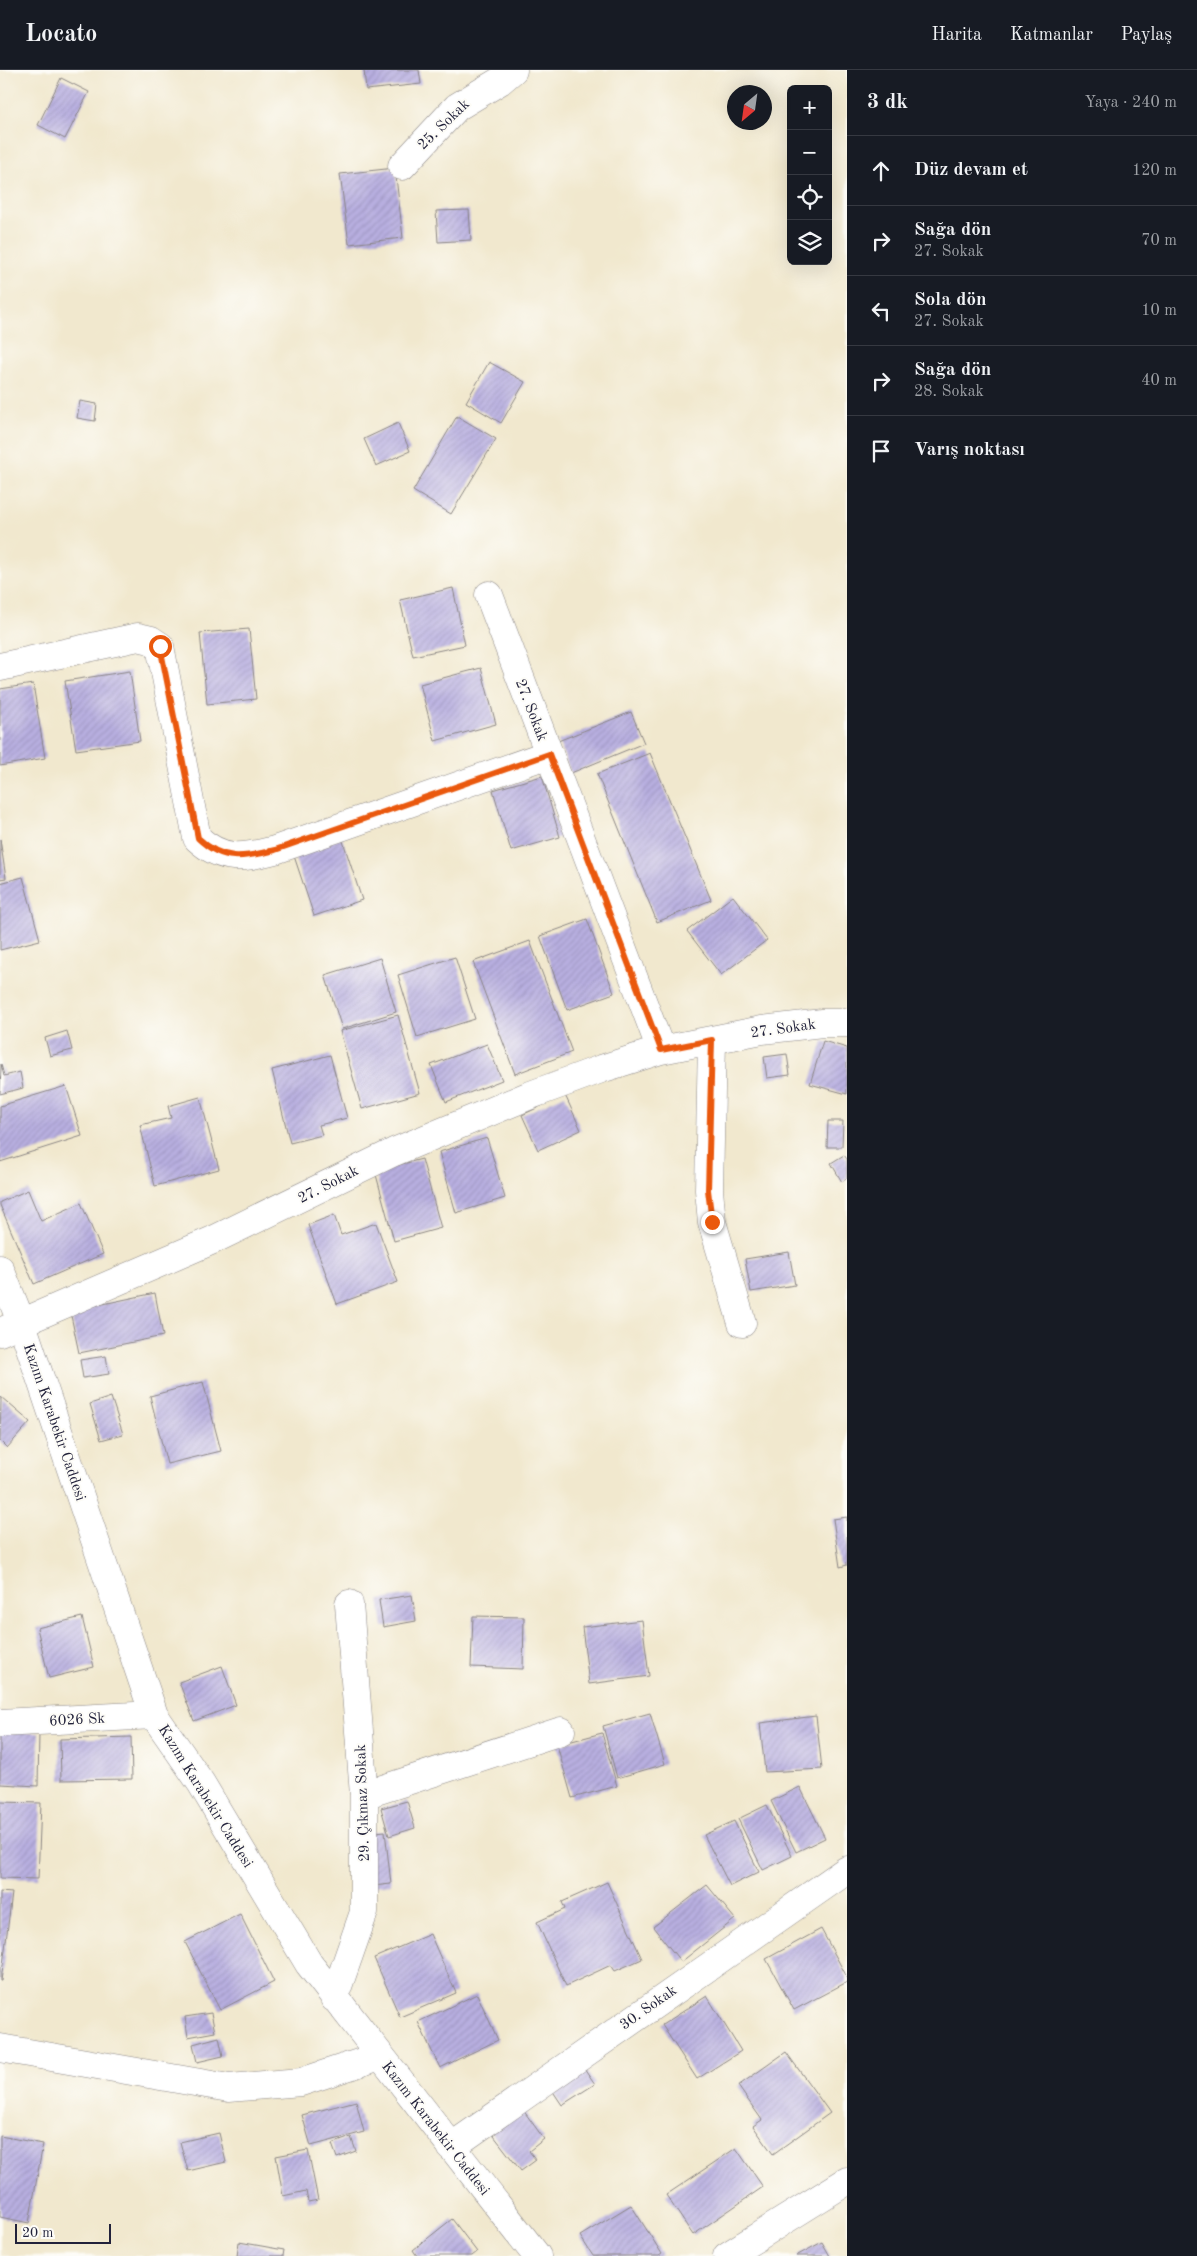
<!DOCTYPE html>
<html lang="tr">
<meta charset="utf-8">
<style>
body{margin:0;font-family:"Old Standard TT",serif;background:#20242c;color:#f1f3f6}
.controls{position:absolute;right:15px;top:15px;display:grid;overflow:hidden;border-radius:8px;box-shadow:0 5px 20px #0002}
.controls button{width:45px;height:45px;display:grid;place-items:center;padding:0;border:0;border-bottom:1px solid #363941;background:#171b24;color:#f1f3f6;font:25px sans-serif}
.compass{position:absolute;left:727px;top:15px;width:45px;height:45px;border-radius:50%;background:#171b24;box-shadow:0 5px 20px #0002;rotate:209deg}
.scale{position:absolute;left:15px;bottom:12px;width:96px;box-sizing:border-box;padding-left:5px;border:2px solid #22223b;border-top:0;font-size:14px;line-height:18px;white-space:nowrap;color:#22223b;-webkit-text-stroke:4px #fdfcf7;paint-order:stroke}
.stop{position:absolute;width:15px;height:15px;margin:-11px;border:4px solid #ea580c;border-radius:50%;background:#fff}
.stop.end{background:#ea580c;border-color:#fff;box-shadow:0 1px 5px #0008}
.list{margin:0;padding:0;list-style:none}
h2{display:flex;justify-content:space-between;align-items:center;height:65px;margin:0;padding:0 20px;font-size:21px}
h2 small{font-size:16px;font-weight:400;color:#9ea1a6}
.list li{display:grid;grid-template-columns:32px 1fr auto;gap:15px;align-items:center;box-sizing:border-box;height:70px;padding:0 20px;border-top:1px solid #363941}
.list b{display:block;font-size:19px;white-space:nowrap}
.list p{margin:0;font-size:16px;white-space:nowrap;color:#9ea1a6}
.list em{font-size:16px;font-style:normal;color:#9ea1a6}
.icon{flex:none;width:28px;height:28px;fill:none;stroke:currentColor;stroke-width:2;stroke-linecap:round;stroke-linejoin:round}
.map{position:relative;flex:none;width:847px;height:2186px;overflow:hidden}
header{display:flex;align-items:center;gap:30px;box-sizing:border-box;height:70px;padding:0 25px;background:#171b24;border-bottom:1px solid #363941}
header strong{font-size:24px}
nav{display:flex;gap:28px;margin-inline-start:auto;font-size:18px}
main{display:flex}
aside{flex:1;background:#171b24}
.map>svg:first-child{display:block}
.building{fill:url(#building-hatch)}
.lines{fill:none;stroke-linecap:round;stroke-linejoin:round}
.street-casing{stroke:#8a8584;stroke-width:29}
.street{stroke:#fff;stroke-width:28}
.route{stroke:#ea580c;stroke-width:6}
.labels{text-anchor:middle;stroke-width:4;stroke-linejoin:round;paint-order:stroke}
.street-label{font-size:15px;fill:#22223b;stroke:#fdfcf7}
</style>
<header>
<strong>Locato</strong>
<nav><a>Harita</a><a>Katmanlar</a><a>Paylaş</a></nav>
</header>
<main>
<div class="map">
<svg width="847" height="2186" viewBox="0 0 847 2186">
<defs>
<pattern id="building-hatch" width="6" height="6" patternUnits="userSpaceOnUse" patternTransform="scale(1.25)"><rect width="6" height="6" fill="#b8afe0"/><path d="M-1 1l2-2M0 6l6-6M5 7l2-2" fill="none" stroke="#9e96c1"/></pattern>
</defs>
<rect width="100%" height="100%" fill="#fdfcf7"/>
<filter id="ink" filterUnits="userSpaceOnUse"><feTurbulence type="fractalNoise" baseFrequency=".02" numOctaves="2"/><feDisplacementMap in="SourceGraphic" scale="10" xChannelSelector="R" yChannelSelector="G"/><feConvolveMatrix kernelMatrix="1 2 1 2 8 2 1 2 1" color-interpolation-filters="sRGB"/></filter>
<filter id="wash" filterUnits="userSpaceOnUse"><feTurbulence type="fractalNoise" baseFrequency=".0096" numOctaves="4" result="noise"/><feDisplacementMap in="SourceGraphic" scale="20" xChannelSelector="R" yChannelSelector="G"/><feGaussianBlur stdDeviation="1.12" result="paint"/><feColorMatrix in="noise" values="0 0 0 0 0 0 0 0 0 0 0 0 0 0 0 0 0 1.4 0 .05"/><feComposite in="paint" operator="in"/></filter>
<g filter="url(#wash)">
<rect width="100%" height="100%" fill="#f1e8ce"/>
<g id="blocks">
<path class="building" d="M 364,0 L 419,0 L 421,14 L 366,20 Z
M 61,8 L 89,22 L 65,69 L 38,55 Z
M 395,98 L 403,168 L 349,174 L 340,104 Z
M 469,140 L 471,170 L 438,172 L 436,141 Z
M 489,292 L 525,312 L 501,353 L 466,332 Z
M 80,331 L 97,334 L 95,351 L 77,348 Z
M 457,346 L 496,369 L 451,444 L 413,421 Z
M 398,353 L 410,381 L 376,396 L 364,369 Z
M 453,518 L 465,575 L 413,586 L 400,530 Z
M 249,559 L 256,629 L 207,634 L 200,563 Z
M 481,598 L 496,654 L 435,671 L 420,614 Z
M 130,601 L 140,671 L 76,680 L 65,611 Z
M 33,614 L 45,688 L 0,696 L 0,619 Z
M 631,642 L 644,673 L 571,703 L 558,671 Z
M 650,683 L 711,830 L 657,852 L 597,704 Z
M 542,706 L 560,767 L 511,781 L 493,720 Z
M 342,768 L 362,830 L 314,846 L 293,783 Z
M 0,769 L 6,808 L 0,809 Z
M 23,807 L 40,870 L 0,880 L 0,813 Z
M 733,826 L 767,870 L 721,905 L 687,861 Z
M 587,849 L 614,923 L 567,940 L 540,866 Z
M 530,871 L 572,982 L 515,1004 L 473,892 Z
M 455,887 L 475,949 L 417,967 L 398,905 Z
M 380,888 L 396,942 L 342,959 L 325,905 Z
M 398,945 L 420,1023 L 362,1039 L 340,961 Z
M 67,961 L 72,980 L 50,986 L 45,968 Z
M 823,971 L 847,978 L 847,1024 L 810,1014 Z
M 487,974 L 502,1010 L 446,1032 L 431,995 Z
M 787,984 L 790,1005 L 767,1008 L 764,987 Z
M 330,985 L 347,1048 L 319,1055 L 322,1065 L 290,1073 L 272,1000 Z
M 1,994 L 4,1006 L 20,1002 L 23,1018 L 0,1024 Z
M 66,1016 L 82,1066 L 0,1092 L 0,1036 Z
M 565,1025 L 581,1060 L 538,1080 L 522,1045 Z
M 200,1027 L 219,1099 L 155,1116 L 140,1055 L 171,1048 L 168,1036 Z
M 828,1051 L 843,1051 L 842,1077 L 827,1077 Z
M 487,1068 L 505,1128 L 456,1143 L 439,1082 Z
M 844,1085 L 847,1089 L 847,1108 L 842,1112 L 831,1093 Z
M 422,1089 L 441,1158 L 394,1171 L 375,1101 Z
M 28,1120 L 41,1151 L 81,1133 L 103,1184 L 34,1214 L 0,1135 L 0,1132 Z
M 334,1145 L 341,1165 L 376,1153 L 398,1212 L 337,1234 L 308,1155 Z
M 789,1182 L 795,1215 L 751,1222 L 745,1189 Z
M 155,1223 L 163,1266 L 79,1283 L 70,1241 Z
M 106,1286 L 109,1304 L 83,1308 L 80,1290 Z
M 203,1312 L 221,1381 L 167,1394 L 150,1326 Z
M 1,1327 L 30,1352 L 7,1378 L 0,1371 Z
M 111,1327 L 123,1364 L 101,1370 L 90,1334 Z
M 847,1447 L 847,1495 L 840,1497 L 833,1449 Z
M 412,1525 L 416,1551 L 383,1557 L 379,1530 Z
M 473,1546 L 524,1547 L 523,1599 L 471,1597 Z
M 82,1547 L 94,1597 L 49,1608 L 37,1558 Z
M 642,1550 L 649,1606 L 589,1614 L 582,1557 Z
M 222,1596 L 236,1635 L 194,1651 L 179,1612 Z
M 650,1643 L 665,1694 L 617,1708 L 603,1656 Z
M 816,1646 L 822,1699 L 765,1702 L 760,1653 Z
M 0,1662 L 39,1663 L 38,1716 L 0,1714 Z
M 602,1663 L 617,1716 L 572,1728 L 557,1675 Z
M 131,1667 L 132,1709 L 61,1710 L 60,1669 Z
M 800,1717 L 825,1768 L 796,1782 L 771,1731 Z
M 407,1731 L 415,1758 L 389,1766 L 381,1738 Z
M 0,1732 L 41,1733 L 38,1809 L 0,1808 Z
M 767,1735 L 792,1786 L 763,1800 L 738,1749 Z
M 734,1751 L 759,1802 L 730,1816 L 704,1765 Z
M 385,1761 L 391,1814 L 373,1816 L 367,1763 Z
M 607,1812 L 642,1889 L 615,1901 L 611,1895 L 566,1916 L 537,1852 L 565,1839 L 562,1832 Z
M 707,1815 L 735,1849 L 681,1892 L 653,1857 Z
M 0,1822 L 12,1823 L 1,1911 L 0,1911 Z
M 240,1844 L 274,1912 L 220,1940 L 185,1872 Z
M 821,1859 L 847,1907 L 847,1912 L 794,1940 L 766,1889 Z
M 430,1864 L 456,1923 L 400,1947 L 374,1888 Z
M 477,1924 L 498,1970 L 440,1998 L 418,1952 Z
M 707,1926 L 741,1981 L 697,2009 L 662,1955 Z
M 211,1943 L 215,1962 L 188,1967 L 185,1947 Z
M 219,1967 L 223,1986 L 197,1992 L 193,1974 Z
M 786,1982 L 830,2043 L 773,2084 L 753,2056 L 762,2050 L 738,2016 Z
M 582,1995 L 595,2014 L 562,2035 L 550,2017 Z
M 356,2031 L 364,2062 L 311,2076 L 302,2045 Z
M 518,2033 L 544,2069 L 529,2081 L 536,2090 L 521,2101 L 487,2057 Z
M 219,2063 L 226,2092 L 188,2101 L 180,2072 Z
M 0,2066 L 43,2074 L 29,2153 L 0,2147 Z
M 351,2067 L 356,2081 L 337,2088 L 332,2074 Z
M 736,2078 L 763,2117 L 693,2165 L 666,2125 Z
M 308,2080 L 318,2130 L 308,2132 L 306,2121 L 283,2126 L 276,2086 Z
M 631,2135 L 662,2184 L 659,2186 L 593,2186 L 580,2166 Z
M 452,2149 L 477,2182 L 472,2186 L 417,2186 L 413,2180 Z
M 239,2172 L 284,2180 L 283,2186 L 237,2186 Z
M 822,2172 L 830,2186 L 796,2186 Z"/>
</g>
</g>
<g filter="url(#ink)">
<use href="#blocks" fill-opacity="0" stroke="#8a8584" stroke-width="1"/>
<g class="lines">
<defs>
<path id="street" d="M 402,96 L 457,37 L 500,11 L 513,0
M 489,525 L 661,980
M 0,597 L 138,567 L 151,570 L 160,576 L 197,768 C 223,792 243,788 275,780 L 549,684
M 712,970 L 709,1120 L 712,1152 L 742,1253
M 0,1199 L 22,1254 L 154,1645 L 201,1713 L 309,1894 L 537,2186
M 0,1262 L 213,1170 L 394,1082 L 528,1026 L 601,999 L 661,980 L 762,960 L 822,953 L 847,953
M 0,1653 L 154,1645
M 364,1725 L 561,1661
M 334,1928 L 364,1842 L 364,1725 L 349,1534
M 0,1978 L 229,2018 L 301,2012 L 380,1986
M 451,2077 L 847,1800
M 727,2186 L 847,2111"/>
</defs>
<use href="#street" class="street-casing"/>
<use href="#street" class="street"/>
</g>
</g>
<g class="lines" filter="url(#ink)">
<path class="route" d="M 160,576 L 198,768 C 223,792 243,788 275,780 L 549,684 L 661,980 L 712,970 L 708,1120 L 712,1152"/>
</g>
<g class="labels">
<g class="street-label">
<text transform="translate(443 54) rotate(-44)" y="5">25. Sokak</text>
<text transform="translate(532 640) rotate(69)" y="5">27. Sokak</text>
<text transform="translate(783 958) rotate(-8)" y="5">27. Sokak</text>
<text transform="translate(328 1114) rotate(-27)" y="5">27. Sokak</text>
<text transform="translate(55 1352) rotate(71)" y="5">Kazım Karabekir Caddesi</text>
<text transform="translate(77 1649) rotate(-3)" y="5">6026 Sk</text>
<text transform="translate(206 1726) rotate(58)" y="5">Kazım Karabekir Caddesi</text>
<text transform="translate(362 1733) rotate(-92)" y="5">29. Çıkmaz Sokak</text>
<text transform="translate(648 1937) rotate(-35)" y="5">30. Sokak</text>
<text transform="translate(436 2058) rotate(52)" y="5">Kazım Karabekir Caddesi</text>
</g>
</g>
</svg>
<div class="controls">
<button>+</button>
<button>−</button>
<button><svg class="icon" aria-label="locate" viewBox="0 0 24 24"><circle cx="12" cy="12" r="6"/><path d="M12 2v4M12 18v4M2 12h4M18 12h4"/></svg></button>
<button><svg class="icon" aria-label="layers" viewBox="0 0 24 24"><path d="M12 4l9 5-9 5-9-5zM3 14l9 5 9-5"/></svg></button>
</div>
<svg class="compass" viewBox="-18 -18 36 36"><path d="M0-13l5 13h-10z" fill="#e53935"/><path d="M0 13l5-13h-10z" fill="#9ea1a6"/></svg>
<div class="scale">20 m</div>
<div class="stop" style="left:160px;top:576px"></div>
<div class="stop end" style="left:712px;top:1152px"></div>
</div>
<aside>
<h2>3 dk<small>Yaya · 240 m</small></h2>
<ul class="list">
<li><svg class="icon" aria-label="ahead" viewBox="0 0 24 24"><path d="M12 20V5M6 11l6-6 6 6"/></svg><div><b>Düz devam et</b></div><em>120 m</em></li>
<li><svg class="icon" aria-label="right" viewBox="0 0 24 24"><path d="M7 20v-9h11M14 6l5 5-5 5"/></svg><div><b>Sağa dön</b><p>27. Sokak</p></div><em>70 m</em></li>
<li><svg class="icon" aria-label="left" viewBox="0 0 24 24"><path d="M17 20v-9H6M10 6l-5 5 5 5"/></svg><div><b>Sola dön</b><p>27. Sokak</p></div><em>10 m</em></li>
<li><svg class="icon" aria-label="right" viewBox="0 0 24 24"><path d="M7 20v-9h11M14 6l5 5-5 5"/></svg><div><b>Sağa dön</b><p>28. Sokak</p></div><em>40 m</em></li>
<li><svg class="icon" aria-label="arrive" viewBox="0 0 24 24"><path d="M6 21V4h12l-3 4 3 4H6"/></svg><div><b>Varış noktası</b></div></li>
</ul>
</aside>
</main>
